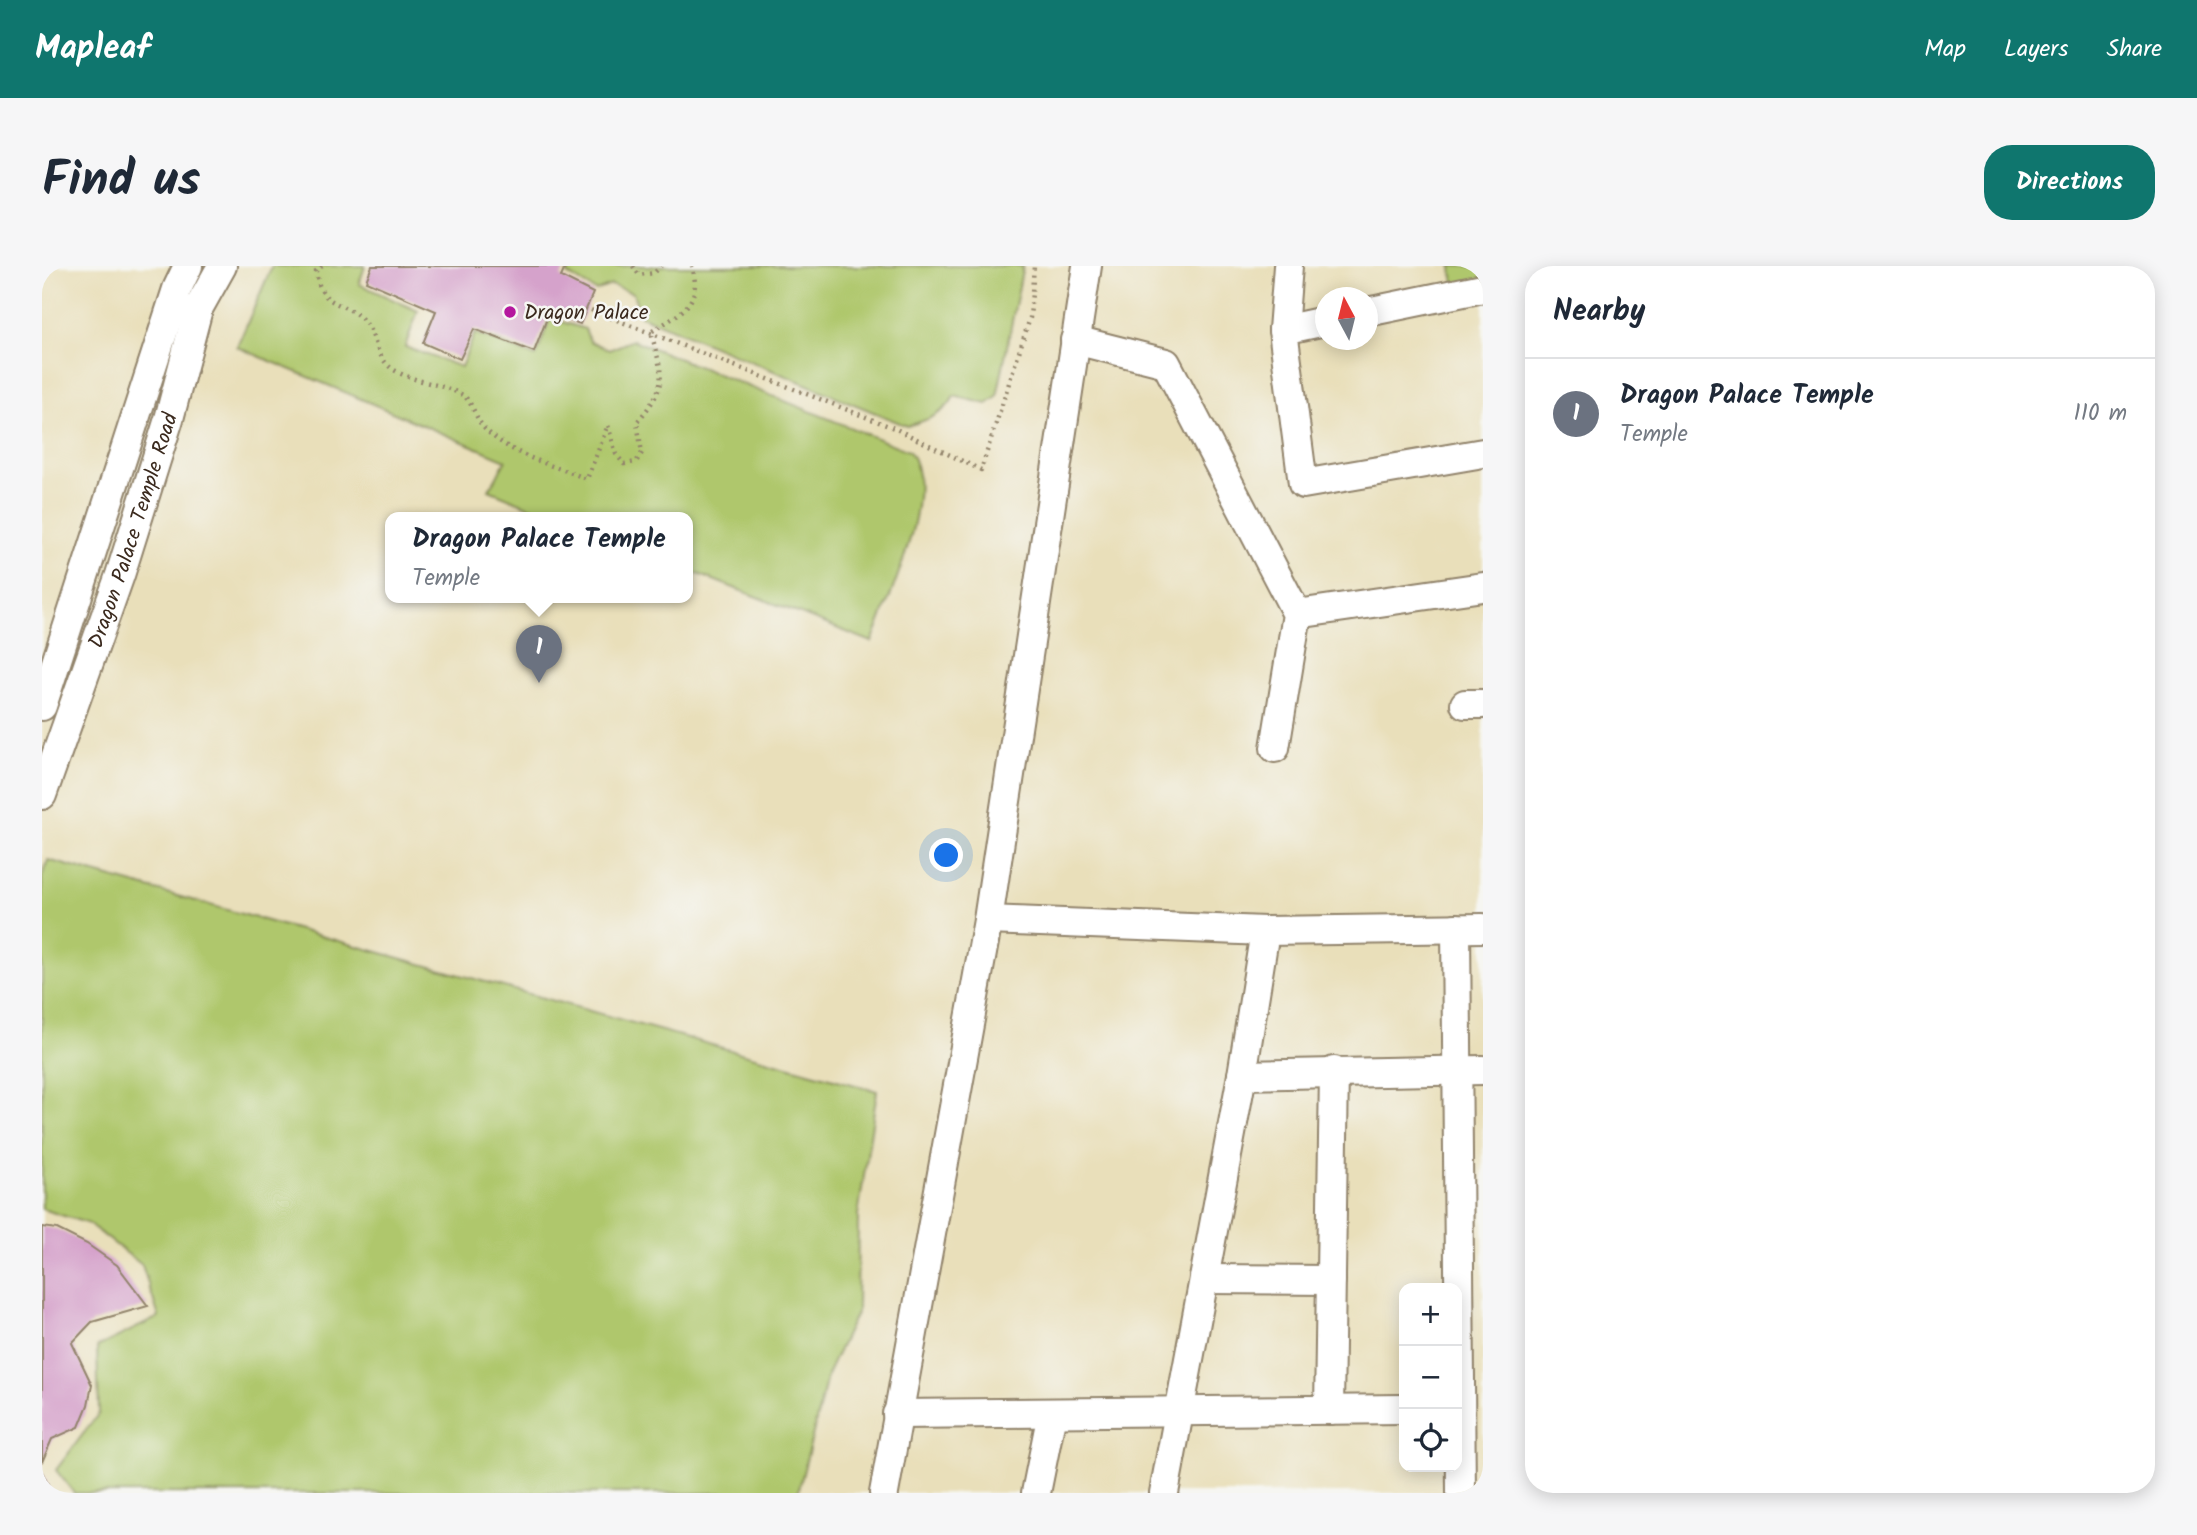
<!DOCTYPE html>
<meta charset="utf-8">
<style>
body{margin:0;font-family:Kalam,sans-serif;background:#f6f6f7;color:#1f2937}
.controls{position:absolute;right:21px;bottom:21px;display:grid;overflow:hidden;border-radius:14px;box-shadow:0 4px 18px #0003}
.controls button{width:63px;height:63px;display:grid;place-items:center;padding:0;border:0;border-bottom:2px solid #e0e1e3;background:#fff;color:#1f2937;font:35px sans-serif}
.compass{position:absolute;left:1273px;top:21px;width:63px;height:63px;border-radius:50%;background:#fff;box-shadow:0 4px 18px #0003;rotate:353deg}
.you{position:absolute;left:905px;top:590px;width:24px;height:24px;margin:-18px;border:5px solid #fff;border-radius:50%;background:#1a73e8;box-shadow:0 0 0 10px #1a73e833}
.badge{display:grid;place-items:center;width:46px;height:46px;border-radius:50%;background:#0f766e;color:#fff;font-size:23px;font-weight:700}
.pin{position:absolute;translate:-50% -58px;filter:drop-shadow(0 2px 4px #0008)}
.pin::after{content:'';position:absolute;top:37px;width:24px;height:21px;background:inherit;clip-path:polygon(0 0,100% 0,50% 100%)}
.popup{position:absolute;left:343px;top:246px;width:308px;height:91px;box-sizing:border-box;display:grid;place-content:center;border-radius:14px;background:#fff;filter:drop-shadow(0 2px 5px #0005);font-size:23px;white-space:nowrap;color:#747a83}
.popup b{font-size:26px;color:#1f2937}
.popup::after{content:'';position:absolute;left:50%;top:100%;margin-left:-14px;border:14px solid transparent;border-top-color:#fff}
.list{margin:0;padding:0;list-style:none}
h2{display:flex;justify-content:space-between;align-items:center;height:91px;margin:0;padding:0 28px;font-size:30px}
h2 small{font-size:23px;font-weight:400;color:#747a83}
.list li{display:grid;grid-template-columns:46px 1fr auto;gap:21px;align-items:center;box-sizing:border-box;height:112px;padding:0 28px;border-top:2px solid #e0e1e3}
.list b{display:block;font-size:26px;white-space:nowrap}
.list p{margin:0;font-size:23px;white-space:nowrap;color:#747a83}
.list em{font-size:23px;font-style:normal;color:#747a83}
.icon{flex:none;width:38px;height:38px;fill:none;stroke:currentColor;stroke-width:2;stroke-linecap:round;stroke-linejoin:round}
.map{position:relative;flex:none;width:1441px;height:1227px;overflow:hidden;border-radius:28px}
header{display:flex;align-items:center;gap:42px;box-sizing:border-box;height:98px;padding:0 35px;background:#0f766e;color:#fff}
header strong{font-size:33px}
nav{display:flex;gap:38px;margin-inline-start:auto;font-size:24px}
.intro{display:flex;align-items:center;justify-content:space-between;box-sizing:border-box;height:168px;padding:0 42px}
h1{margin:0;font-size:49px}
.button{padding:18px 32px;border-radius:28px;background:#0f766e;color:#fff;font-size:24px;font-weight:700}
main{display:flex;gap:42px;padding:0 42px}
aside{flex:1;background:#fff;border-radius:28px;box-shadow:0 4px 18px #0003}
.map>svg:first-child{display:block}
.green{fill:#afc76c;stroke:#757845;stroke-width:2}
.building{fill:#d5a2cb}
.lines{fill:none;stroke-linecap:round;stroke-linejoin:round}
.street-casing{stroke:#92846c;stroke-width:32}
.path{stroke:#92846c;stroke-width:4.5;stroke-dasharray:2 5;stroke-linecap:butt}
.street{stroke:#fff;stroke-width:28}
.poi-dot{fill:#b5179e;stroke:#f6f6f2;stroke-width:2.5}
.labels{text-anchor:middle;stroke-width:5;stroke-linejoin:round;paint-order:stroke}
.poi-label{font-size:21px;fill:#3b2a1e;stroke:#f6f6f2;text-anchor:start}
.street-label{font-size:21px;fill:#3b2a1e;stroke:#f6f6f2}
</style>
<header>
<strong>Mapleaf</strong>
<nav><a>Map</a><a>Layers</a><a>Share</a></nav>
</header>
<div class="intro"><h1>Find us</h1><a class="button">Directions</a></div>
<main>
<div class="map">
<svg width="1441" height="1227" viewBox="0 0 1441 1227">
<rect width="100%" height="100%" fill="#f6f6f2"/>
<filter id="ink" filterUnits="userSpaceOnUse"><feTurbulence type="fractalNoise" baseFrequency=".0143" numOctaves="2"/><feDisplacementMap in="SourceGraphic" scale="14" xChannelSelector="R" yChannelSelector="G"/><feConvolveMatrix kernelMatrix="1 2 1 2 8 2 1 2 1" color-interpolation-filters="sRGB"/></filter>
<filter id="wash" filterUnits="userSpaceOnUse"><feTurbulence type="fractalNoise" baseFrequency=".00686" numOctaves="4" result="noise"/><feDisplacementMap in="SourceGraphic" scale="28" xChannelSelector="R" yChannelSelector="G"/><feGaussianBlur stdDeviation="1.57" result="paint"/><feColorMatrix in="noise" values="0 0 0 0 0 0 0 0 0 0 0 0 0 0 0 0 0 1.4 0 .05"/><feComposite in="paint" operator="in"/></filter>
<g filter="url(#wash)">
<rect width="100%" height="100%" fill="#e9dfba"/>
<path class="green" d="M 230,0 L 323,0 L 317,18 L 376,45 L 363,81 L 419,101 L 433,67 L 494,91 L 508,52 L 543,63 L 548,75 L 567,84 L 591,74 L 867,185 C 898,225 846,333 830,376 L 646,304 L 646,251 L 512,251 L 447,224 L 464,194 L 195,81 Z
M 529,0 L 981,0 L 955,131 L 945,138 L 912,130 C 904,148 883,155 865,160 L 599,50 L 591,27 L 569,19 L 554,25 L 525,8 Z
M 1410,0 L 1441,0 L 1441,26 L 1413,31 Z
M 6,594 L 835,825 L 816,949 L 815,1045 L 786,1107 L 756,1227 L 32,1227 L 14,1204 L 57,1147 L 55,1081 L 117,1051 L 100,999 L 47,958 L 0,943 L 0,611 Z"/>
<g id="blocks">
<path class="building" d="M 330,0 L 524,0 L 519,11 L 551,27 L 538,58 L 507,47 L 492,86 L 432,63 L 418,93 L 381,77 L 394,45 L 324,15 Z
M 0,961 L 15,963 L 45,978 L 75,999 L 106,1040 L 50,1056 L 30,1077 L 50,1119 L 46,1139 L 37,1161 L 10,1173 L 0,1196 Z
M 0,1206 L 10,1227 L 0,1227 Z"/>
</g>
</g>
<g filter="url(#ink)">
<use href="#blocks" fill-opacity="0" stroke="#92846c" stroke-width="2"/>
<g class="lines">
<defs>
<g id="street">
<path d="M 1325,46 L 1441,22"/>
<path d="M 1283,55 L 1241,64 L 1261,218 L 1441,187"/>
<path d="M 1241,64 L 1246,0"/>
<path d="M 1033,74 L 1124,97 L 1255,348 L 1233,482"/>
<path d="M 1255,348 L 1441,321"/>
<path d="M 1423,438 L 1441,438"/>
<path d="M 0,440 L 135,23 L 146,0"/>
<path id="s1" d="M 0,529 L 78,309 L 127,153 L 156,43 L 180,0"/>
<path d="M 946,654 L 1223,665 L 1441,662"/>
<path d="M 1414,662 L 1419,1227"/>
<path d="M 1200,809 L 1441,804"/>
<path d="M 1162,1013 L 1289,1014"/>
<path d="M 1287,1144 L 1292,805"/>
<path d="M 855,1148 L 1362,1143"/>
<path d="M 842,1227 L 946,654 L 1045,0"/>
<path d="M 994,1227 L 1010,1147"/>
<path d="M 1122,1227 L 1200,809 L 1223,665"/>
</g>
</defs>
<use href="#street" class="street-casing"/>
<path class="path" d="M 280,0 L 274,5 C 279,44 300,32 322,55 C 334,68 333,92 352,104 C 373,117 401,117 422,130 C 431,137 435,157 445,165 C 472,191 512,199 545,213 L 566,159 L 574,188 L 582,198 L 594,196 L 600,187 L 595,156 C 627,118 621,112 609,66 C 638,47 661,39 650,0
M 591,0 L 597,9 L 612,7 L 619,0
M 549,44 L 852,162 L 939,204 L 988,52 L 992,0"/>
<use href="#street" class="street"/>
</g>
</g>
<circle class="poi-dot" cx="468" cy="46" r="7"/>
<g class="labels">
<g class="poi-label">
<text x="482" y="53">Dragon Palace</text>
</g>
<g class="street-label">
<text dy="7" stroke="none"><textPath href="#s1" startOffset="280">Dragon Palace Temple Road</textPath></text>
</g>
</g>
</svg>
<div class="controls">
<button>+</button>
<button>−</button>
<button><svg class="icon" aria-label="locate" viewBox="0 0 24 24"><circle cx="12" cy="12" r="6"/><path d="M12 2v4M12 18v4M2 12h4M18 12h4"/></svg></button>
</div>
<svg class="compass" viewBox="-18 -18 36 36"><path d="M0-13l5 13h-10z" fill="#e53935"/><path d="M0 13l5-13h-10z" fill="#747a83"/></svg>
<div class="you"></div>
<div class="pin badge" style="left:497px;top:417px;background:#6b7280">1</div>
<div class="popup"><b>Dragon Palace Temple</b>Temple</div>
</div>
<aside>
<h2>Nearby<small></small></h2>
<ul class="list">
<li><span class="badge" style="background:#6b7280">1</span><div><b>Dragon Palace Temple</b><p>Temple</p></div><em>110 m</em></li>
</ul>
</aside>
</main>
